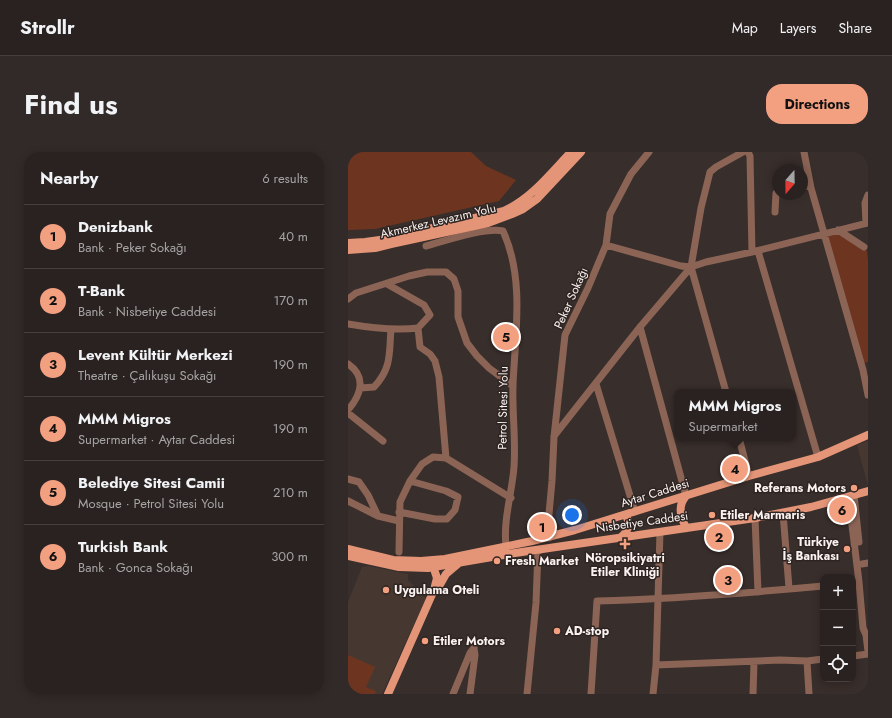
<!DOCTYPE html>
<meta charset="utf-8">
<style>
body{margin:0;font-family:Jost,sans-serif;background:#322a29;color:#f1f3f6}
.controls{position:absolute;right:12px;bottom:12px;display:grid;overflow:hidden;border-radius:8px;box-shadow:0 2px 10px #0003}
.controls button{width:36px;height:36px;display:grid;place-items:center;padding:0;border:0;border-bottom:1px solid #463f3e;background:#2a2220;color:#f1f3f6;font:20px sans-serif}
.compass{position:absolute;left:424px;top:12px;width:36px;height:36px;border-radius:50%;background:#2a2220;box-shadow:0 2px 10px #0003;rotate:200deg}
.you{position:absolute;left:224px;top:363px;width:14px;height:14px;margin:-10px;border:3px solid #fff;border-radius:50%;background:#1a73e8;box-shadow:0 0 0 6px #1a73e833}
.badge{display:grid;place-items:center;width:26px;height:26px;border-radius:50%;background:#f3a081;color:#111;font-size:13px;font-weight:700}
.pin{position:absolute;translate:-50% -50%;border:2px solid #fff;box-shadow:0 1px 4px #0006}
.popup{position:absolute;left:326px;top:237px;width:122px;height:52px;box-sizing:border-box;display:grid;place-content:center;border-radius:8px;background:#2a2220;filter:drop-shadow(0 1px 3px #0005);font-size:13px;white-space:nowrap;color:#a5a4a5}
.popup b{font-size:15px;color:#f1f3f6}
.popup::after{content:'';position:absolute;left:50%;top:100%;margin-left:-8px;border:8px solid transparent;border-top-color:#2a2220}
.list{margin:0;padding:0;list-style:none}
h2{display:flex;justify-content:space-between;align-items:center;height:52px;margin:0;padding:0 16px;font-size:17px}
h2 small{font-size:13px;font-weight:400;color:#a5a4a5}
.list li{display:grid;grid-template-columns:26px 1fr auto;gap:12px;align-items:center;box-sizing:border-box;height:64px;padding:0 16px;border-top:1px solid #463f3e}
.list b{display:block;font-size:15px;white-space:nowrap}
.list p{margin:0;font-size:13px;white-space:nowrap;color:#a5a4a5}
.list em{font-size:13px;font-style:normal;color:#a5a4a5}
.icon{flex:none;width:22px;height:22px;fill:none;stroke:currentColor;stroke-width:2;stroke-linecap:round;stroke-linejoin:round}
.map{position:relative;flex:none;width:520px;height:542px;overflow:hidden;border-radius:16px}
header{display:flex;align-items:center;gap:24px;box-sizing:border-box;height:56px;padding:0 20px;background:#2a2220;border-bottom:1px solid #463f3e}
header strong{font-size:19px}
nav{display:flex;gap:22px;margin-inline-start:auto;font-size:14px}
.intro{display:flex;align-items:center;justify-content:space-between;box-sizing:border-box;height:96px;padding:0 24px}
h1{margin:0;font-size:28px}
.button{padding:10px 18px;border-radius:16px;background:#f3a081;color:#111;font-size:14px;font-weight:700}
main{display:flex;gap:24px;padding:0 24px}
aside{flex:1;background:#2a2220;border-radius:16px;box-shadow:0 2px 10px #0003}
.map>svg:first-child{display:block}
.built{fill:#473731}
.green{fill:#6d3520}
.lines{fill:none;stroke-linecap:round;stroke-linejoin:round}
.minor{stroke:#8b6455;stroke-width:7}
.major{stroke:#e49477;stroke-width:8}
.poi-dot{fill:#f3a081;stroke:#2e2421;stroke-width:1.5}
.labels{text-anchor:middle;stroke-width:3;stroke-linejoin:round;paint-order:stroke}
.street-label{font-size:12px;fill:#f9f2f0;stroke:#2e2421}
.poi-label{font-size:12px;font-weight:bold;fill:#f9f2f0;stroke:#2e2421;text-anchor:start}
</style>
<header>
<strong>Strollr</strong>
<nav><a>Map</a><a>Layers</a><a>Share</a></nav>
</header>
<div class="intro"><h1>Find us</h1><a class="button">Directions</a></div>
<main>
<aside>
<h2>Nearby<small>6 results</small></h2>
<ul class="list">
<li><span class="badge">1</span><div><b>Denizbank</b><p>Bank · Peker Sokağı</p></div><em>40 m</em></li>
<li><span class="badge">2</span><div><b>T-Bank</b><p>Bank · Nisbetiye Caddesi</p></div><em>170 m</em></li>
<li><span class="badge">3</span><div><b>Levent Kültür Merkezi</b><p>Theatre · Çalıkuşu Sokağı</p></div><em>190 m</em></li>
<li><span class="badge">4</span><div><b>MMM Migros</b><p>Supermarket · Aytar Caddesi</p></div><em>190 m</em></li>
<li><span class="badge">5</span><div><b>Belediye Sitesi Camii</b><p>Mosque · Petrol Sitesi Yolu</p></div><em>210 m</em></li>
<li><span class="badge">6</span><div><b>Turkish Bank</b><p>Bank · Gonca Sokağı</p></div><em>300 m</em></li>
</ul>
</aside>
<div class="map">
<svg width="520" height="542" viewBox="0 0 520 542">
<rect width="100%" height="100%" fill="#382e2b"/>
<path class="built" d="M 520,289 L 520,334 L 509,293 Z
M 21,414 L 60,422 L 60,428 L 78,446 L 34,542 L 0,542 L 0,450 L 14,415 Z"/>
<path class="green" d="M 0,0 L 123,0 L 138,14 L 168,28 L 151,49 L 27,77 L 0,78 Z
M 491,82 L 519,99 L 520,109 L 520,210 L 514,211 L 479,84 Z
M 0,503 L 27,515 L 18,535 L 28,539 L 27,542 L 0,542 Z"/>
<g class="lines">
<path class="minor" d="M 400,0 L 402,4 L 404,100
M 456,0 L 463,36 L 515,218 L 520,243
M 454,35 L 462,33
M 427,60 L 428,41 L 430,40
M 518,71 L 517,51 L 520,43
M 490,78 L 516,95
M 258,93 L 333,114 L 343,115 L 358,110 L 404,100 L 520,71
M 78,94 C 97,89 137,75 155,79 C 177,127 167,183 165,233 C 164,260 168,288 166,315 C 164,341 155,368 158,394
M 410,99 L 470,305
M 39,132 L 76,153 L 82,163 L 70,176 L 72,195 L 82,202 L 87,209 L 91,225 L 98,306
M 0,147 L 8,141 L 61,124 L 79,120 L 98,120 L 106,127 L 110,139 L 110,165 L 119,191 L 129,204 L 141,216 L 165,234
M 0,172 C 23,176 47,179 70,176
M 292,175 L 338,344
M 0,212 C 19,225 13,243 0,258
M 248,232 L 287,360
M 13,236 L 26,235 C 44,216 41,201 43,177
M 378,240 L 343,115 L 353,56 L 362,20 L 368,15 L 395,0
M 0,261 L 35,289
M 206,284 L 292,175 L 343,115
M 391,286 L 401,324
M 0,327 L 11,330 L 20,343 L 30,364
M 506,343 L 511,390
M 499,345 L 502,357 L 511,430 L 515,476 L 518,483 L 520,499
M 0,349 L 30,364 L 51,369
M 51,360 L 87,367 L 99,367 L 107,358 L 110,345 L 98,339 L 62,329
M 435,361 L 441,436
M 407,366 L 410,440
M 201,386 L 200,373 L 204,329 L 206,285 L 217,183 L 240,136 L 258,93 L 262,62 L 283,22 L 301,0
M 51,400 L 52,350 L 62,329 L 74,312 L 85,305 L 98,306 L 163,346
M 514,412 L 520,411
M 505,504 L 520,502
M 459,509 L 461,542
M 308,513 L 432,508 L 459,509 L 475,507
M 105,542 L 122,501 L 126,496
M 122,542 L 127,503 L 126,496
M 179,542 L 188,451 L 190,398
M 243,542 L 249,449 C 325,447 400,441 475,434
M 305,542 L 308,513 L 312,380
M 405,542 L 406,510"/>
<path class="major" d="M 0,91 L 17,90 L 39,87 L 156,59 C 184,46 202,22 223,0
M 0,98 L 27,96 L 43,92 L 140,71 L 164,62 L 175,57 L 189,47 L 233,0
M 338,344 C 329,354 333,365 338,376
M 273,385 C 281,379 282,372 278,363
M 0,397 L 45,408 L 73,409 L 97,407 L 184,389 L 227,378 L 401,324 L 470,305 L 520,283
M 0,404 L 51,415 L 80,416 L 167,401 L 407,366 L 463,355 L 520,339
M 90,436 L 98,422 L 111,411
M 40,542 L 86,438 L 89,426 L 84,411"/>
</g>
<g class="poi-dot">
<circle cx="506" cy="336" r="4"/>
<circle cx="364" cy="363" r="4"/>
<path d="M275 386h4v4h4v4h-4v4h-4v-4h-4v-4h4z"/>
<circle cx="499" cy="397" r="4"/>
<circle cx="149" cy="409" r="4"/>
<circle cx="38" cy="438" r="4"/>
<circle cx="209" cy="479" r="4"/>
<circle cx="77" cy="489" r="4"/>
</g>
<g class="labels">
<g class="street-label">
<text transform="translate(90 69) rotate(-13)" y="4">Akmerkez Levazım Yolu</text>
<text transform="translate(223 146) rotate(-66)" y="4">Peker Sokağı</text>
<text transform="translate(155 256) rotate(-89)" y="4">Petrol Sitesi Yolu</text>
<text transform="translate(307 341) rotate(-17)" y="4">Aytar Caddesi</text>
<text transform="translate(294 370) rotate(-8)" y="4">Nisbetiye Caddesi</text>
</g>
<g class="poi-label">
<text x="498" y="340" text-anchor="end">Referans Motors</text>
<text x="372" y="367">Etiler Marmaris</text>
<text x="491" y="394" text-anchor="end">Türkiye<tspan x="491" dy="14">İş Bankası</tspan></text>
<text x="277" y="410" text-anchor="middle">Nöropsikiyatri<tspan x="277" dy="14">Etiler Kliniği</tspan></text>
<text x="157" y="413">Fresh Market</text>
<text x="46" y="442">Uygulama Oteli</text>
<text x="217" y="483">AD-stop</text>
<text x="85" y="493">Etiler Motors</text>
</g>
</g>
</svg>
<div class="controls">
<button>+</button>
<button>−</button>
<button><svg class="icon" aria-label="locate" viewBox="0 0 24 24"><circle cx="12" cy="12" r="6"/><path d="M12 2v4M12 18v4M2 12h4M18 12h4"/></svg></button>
</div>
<svg class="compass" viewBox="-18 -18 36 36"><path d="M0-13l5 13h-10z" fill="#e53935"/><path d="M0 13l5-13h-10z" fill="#a5a4a5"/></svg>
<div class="you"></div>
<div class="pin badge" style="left:194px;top:375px">1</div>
<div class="pin badge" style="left:371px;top:385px">2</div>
<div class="pin badge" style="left:380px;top:428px">3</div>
<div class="pin badge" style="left:387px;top:317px">4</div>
<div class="popup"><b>MMM Migros</b>Supermarket</div>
<div class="pin badge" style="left:158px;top:185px">5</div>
<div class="pin badge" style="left:494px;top:358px">6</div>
</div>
</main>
